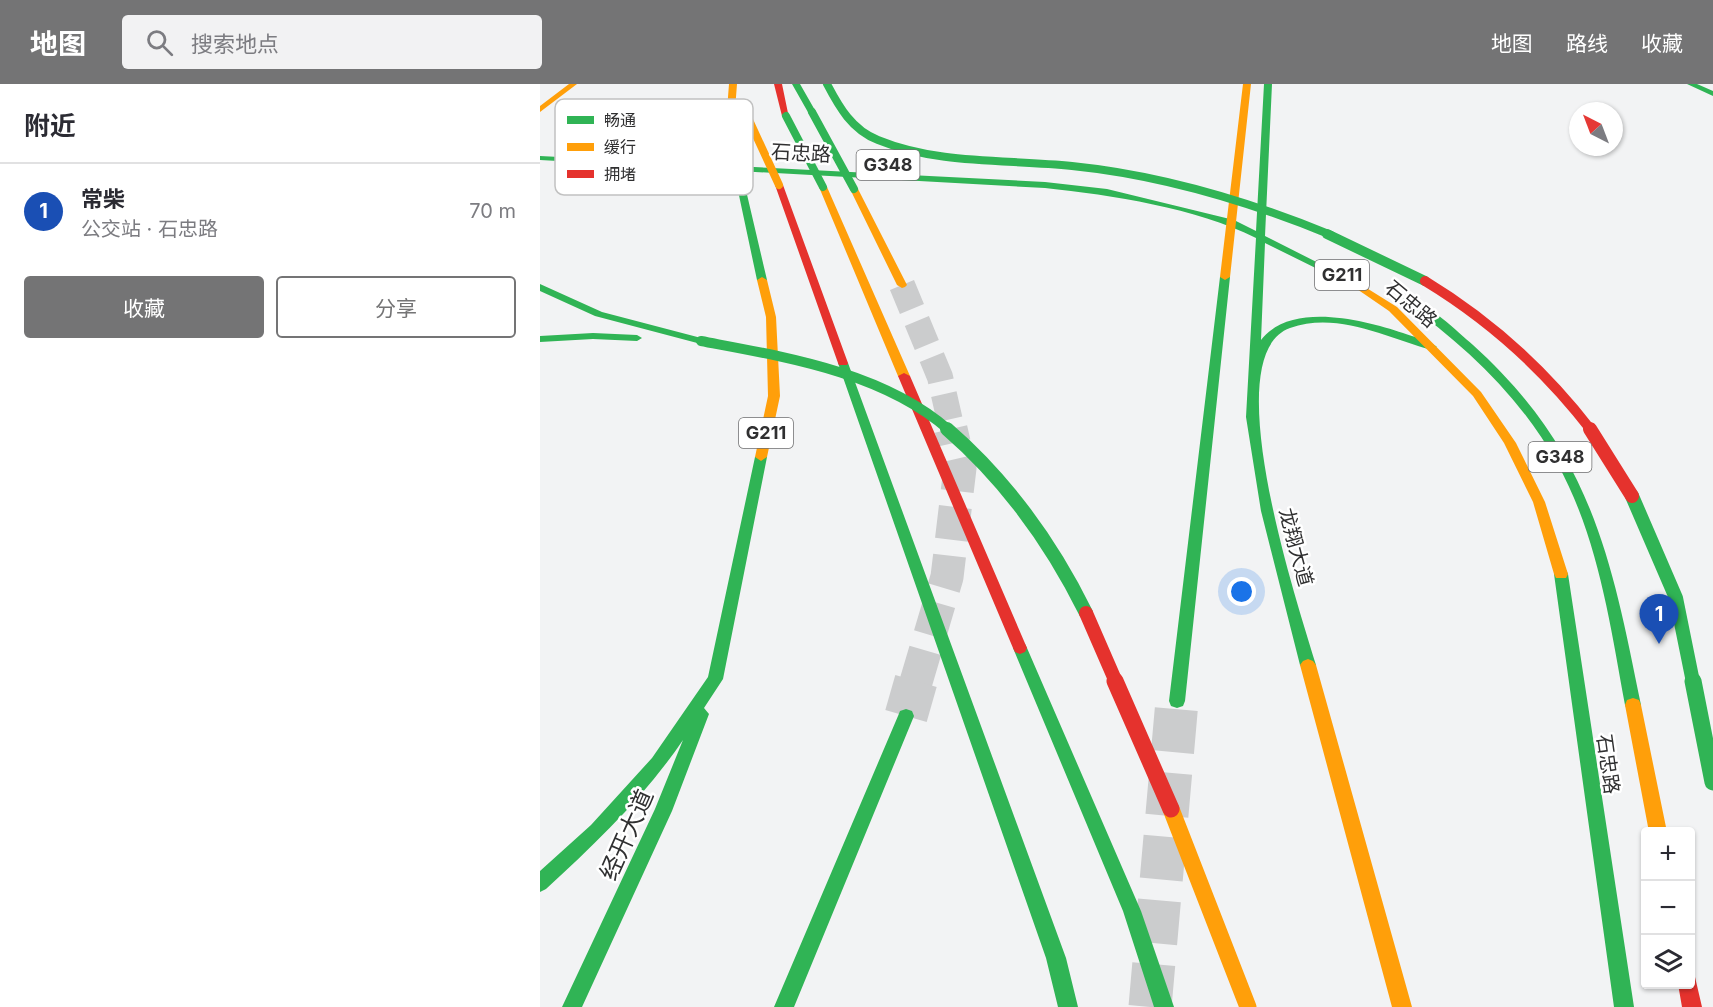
<!DOCTYPE html>
<html lang="zh">
<meta charset="utf-8">
<style>
body{margin:0;font-family:Inter,"Noto Sans SC",sans-serif;background:#f2f2f3;color:#2b2b33}
.controls{position:absolute;right:18px;bottom:18px;display:grid;overflow:hidden;border-radius:6px;box-shadow:0 2px 4px #0004}
.controls button{width:54px;height:54px;display:grid;place-items:center;padding:0;border:0;border-bottom:2px solid #e1e1e2;background:#fff;color:#2b2b33;font:30px sans-serif}
.compass{position:absolute;left:1029px;top:18px;width:54px;height:54px;border-radius:50%;background:#fff;box-shadow:0 2px 4px #0004;rotate:318deg}
.you{position:absolute;left:702px;top:508px;width:21px;height:21px;margin:-15px;border:4px solid #fff;border-radius:50%;background:#1a73e8;box-shadow:0 0 0 9px #1a73e833}
.badge{display:grid;place-items:center;width:39px;height:39px;border-radius:50%;background:#747475;color:#fff;font-size:20px;font-weight:700}
.pin{position:absolute;translate:-50% -50px;filter:drop-shadow(0 2px 3px #0008)}
.pin::after{content:'';position:absolute;top:32px;width:21px;height:18px;background:inherit;clip-path:polygon(0 0,100% 0,50% 100%)}
.list{margin:0;padding:0;list-style:none}
h2{display:flex;justify-content:space-between;align-items:center;height:78px;margin:0;padding:0 24px;font-size:26px}
h2 small{font-size:20px;font-weight:400;color:#7c7c81}
.list li{display:grid;grid-template-columns:39px 1fr auto;gap:18px;align-items:center;box-sizing:border-box;height:96px;padding:0 24px;border-top:2px solid #e1e1e2}
.list b{display:block;font-size:22px;white-space:nowrap}
.list p{margin:0;font-size:20px;white-space:nowrap;color:#7c7c81}
.list em{font-size:20px;font-style:normal;color:#7c7c81}
.actions{display:flex;gap:12px;padding:18px 24px}
.actions a{flex:1;padding:14px 0;border:2px solid #747475;border-radius:6px;text-align:center;font-size:21px;color:#747475}
.actions .main{background:#747475;color:#fff}
.icon{flex:none;width:33px;height:33px;fill:none;stroke:currentColor;stroke-width:2;stroke-linecap:round;stroke-linejoin:round}
.map{position:relative;flex:none;width:1173px;height:923px;overflow:hidden}
header{display:flex;align-items:center;gap:36px;box-sizing:border-box;height:84px;padding:0 30px;background:#747475;color:#fff}
header strong{font-size:28px}
nav{display:flex;gap:33px;margin-inline-start:auto;font-size:21px}
.search{width:420px;height:54px;background:#f2f2f3;display:flex;align-items:center;gap:15px;box-sizing:border-box;padding:0 21px;border-radius:6px;color:#7c7c81;font-size:22px}
main{display:flex}
aside{flex:1;background:#fff}
.map>svg:first-child{display:block}
.lines{fill:none;stroke-linecap:round;stroke-linejoin:round}
.secondary-tunnel{stroke:#cbcccd;stroke-width:43;stroke-dasharray:43 21;stroke-linecap:butt}
.primary-tunnel-far2{stroke:#cbcccd;stroke-width:26;stroke-dasharray:26 13;stroke-linecap:butt}
.primary-tunnel-far1{stroke:#cbcccd;stroke-width:33;stroke-dasharray:33 16;stroke-linecap:butt}
.primary-tunnel{stroke:#cbcccd;stroke-width:43;stroke-dasharray:43 21;stroke-linecap:butt}
.fast{fill:#30b455;fill-rule:evenodd}
.slow{fill:#ff9f0a;fill-rule:evenodd}
.jam{fill:#e5322d;fill-rule:evenodd}
.fast-bridge-far3{stroke:#30b455;stroke-width:8}
.fast-bridge-far2{stroke:#30b455;stroke-width:10}
.fast-bridge-far1{stroke:#30b455;stroke-width:14}
.fast-bridge{stroke:#30b455;stroke-width:17}
.slow-bridge-far1{stroke:#ff9f0a;stroke-width:8}
.slow-bridge{stroke:#ff9f0a;stroke-width:17}
.jam-bridge-far2{stroke:#e5322d;stroke-width:10}
.jam-bridge-far1{stroke:#e5322d;stroke-width:14}
.jam-bridge{stroke:#e5322d;stroke-width:17}
.labels{text-anchor:middle;stroke-width:5;stroke-linejoin:round;paint-order:stroke}
.shield{fill:#fff;stroke:#6e6e6f;stroke-width:1.5}
.shield-label{font-size:18px;font-weight:bold;fill:#303031}
.street-label{font-size:20px;fill:#303031;stroke:#fff}
.near-street-label{font-size:24px;fill:#303031;stroke:#fff}
.key{fill:#fff;stroke:#c1c1c1;stroke-width:1.5}
.key-label{font-size:16px;fill:#303031}
</style>
<header>
<strong>地图</strong>
<div class="search"><svg class="icon" aria-label="search" viewBox="0 0 24 24"><circle cx="10" cy="10" r="6"/><path d="M15 15l6 6"/></svg>搜索地点</div>
<nav><a>地图</a><a>路线</a><a>收藏</a></nav>
</header>
<main>
<aside>
<h2>附近<small></small></h2>
<ul class="list">
<li><span class="badge" style="background:#1a4fb4">1</span><div><b>常柴</b><p>公交站 · 石忠路</p></div><em>70 m</em></li>
</ul>
<div class="actions"><a class="main">收藏</a><a>分享</a></div>
</aside>
<div class="map">
<svg width="1173" height="923" viewBox="0 0 1173 923">
<rect width="100%" height="100%" fill="#f2f3f4"/>
<g class="lines">
<path class="secondary-tunnel" d="M 610,923 L 637,617"/>
<path class="primary-tunnel-far2" d="M 362,201 L 400,293 L 412,346"/>
<path class="primary-tunnel-far1" d="M 376,598 L 407,493 L 420,384 L 411,345"/>
<path class="primary-tunnel" d="M 366,632 L 376,597"/>
<path class="fast" d="M 252,0 L 260,0 L 276,28 L 275,30 L 269,30 Z
M 724,0 L 732,0 L 725,152 L 822,201 L 820,203 L 814,203 L 725,159 L 721,256 C 751,217 824,236 863,249 C 874,253 889,256 897,263 L 892,266 C 847,254 798,227 750,244 C 674,271 759,524 776,581 L 773,585 L 768,587 L 763,585 L 760,581 L 721,427 L 706,333 L 716,154 C 656,124 572,111 505,104 L 0,76 L 0,72 L 505,98 L 567,105 L 694,136 L 716,147 Z
M 1147,0 L 1157,0 L 1173,7 L 1173,12 Z
M 201,99 L 205,102 L 227,196 L 222,199 L 217,196 L 197,102 Z
M 685,190 L 690,193 L 645,617 L 643,622 L 637,624 L 631,622 L 629,617 L 680,193 Z
M 0,200 L 62,228 L 165,255 L 166,257 L 161,260 L 55,232 L 0,207 Z
M 868,212 C 886,218 918,248 933,261 C 1051,368 1071,472 1101,621 L 1099,626 L 1093,628 L 1087,626 L 1085,621 C 1070,539 1058,453 1017,379 C 980,312 925,262 864,217 L 863,215 Z
M 53,249 L 97,251 L 102,254 L 97,257 L 53,255 L 0,258 L 0,252 Z
M 303,276 L 308,279 L 526,874 L 538,923 L 518,923 L 506,874 L 298,279 Z
M 221,369 L 227,373 L 183,595 L 164,624 L 169,630 L 132,727 L 42,923 L 22,923 L 115,725 L 143,656 C 105,712 56,759 6,805 L 0,808 L 0,787 L 51,741 L 112,674 L 168,593 L 215,373 Z
M 1021,485 L 1026,486 L 1028,490 L 1094,923 L 1074,923 L 1014,490 L 1016,486 Z
M 480,558 L 485,560 L 487,564 L 601,827 L 634,923 L 614,923 L 583,827 L 473,564 L 475,560 Z
M 366,625 L 372,627 L 374,632 L 254,923 L 234,923 L 358,632 L 360,627 Z"/>
<path class="slow" d="M 29,0 L 37,0 L 0,28 L 0,22 Z
M 189,0 L 197,0 L 194,39 L 190,41 L 186,39 Z
M 703,0 L 711,0 L 690,193 L 685,196 L 680,193 Z
M 280,101 L 287,103 L 370,292 L 368,294 L 360,294 L 358,292 L 279,103 Z
M 314,102 L 318,105 L 367,201 L 365,203 L 362,204 L 357,201 L 310,105 Z
M 222,193 L 227,196 L 236,233 L 240,312 L 227,373 L 221,377 L 215,373 L 228,312 L 226,233 L 217,196 Z
M 817,198 L 857,223 L 941,308 L 976,359 L 1005,418 L 1028,490 L 1026,494 L 1016,494 L 1014,490 L 993,418 L 964,359 L 933,312 L 849,227 L 814,203 L 814,199 Z
M 768,575 L 773,577 L 776,581 L 872,923 L 852,923 L 760,581 L 763,577 Z
M 1093,614 L 1099,616 L 1101,621 L 1127,748 L 1109,748 L 1085,621 L 1087,616 Z"/>
<path class="jam" d="M 234,0 L 242,0 L 249,34 L 242,32 Z
M 236,99 L 243,101 L 308,279 L 307,281 L 299,281 L 298,279 L 235,101 Z
M 364,289 L 370,292 L 487,564 L 485,568 L 480,570 L 475,568 L 473,564 L 358,292 Z
M 1150,891 L 1155,893 L 1162,923 L 1142,923 L 1138,900 L 1150,900 Z"/>
<path class="fast-bridge-far3" d="M 287,0 C 299,23 312,46 338,56 C 399,81 467,75 532,82 C 621,91 708,117 791,151
M 272,28 L 314,105
M 246,32 L 283,103
M 190,39 L 201,102"/>
<path class="fast-bridge-far2" d="M 787,150 L 885,197
M 161,257 C 245,273 343,288 409,346"/>
<path class="fast-bridge-far1" d="M 407,345 C 467,397 511,458 546,529
M 1092,412 L 1136,514 L 1153,598"/>
<path class="fast-bridge" d="M 1153,597 L 1173,698"/>
<path class="slow-bridge-far1" d="M 209,36 L 239,101"/>
<path class="slow-bridge" d="M 631,725 L 708,923"/>
<path class="jam-bridge-far2" d="M 885,197 C 951,237 1004,285 1051,346"/>
<path class="jam-bridge-far1" d="M 1050,345 L 1092,412
M 546,529 L 576,598"/>
<path class="jam-bridge" d="M 575,597 L 631,725"/>
</g>
<g class="labels">
<g class="shield">
<rect x="316.5" y="66" width="63" height="30" rx="4.5"/>
<rect x="775" y="176" width="54" height="30" rx="4.5"/>
<rect x="199" y="334" width="54" height="30" rx="4.5"/>
<rect x="988.5" y="358" width="63" height="30" rx="4.5"/>
</g>
<g class="shield-label">
<text x="348" y="87">G348</text>
<text x="802" y="197">G211</text>
<text x="226" y="355">G211</text>
<text x="1020" y="379">G348</text>
</g>
<g class="street-label">
<text transform="translate(261 69) rotate(3)" y="7">石忠路</text>
<text transform="translate(871 220) rotate(40)" y="7">石忠路</text>
<text transform="translate(756 463) rotate(75)" y="7">龙翔大道</text>
<text transform="translate(1068 680) rotate(82)" y="7">石忠路</text>
</g>
<g class="near-street-label">
<text transform="translate(87 751) rotate(-66)" y="8">经开大道</text>
</g>
</g>
<rect x="15" y="15" width="198" height="96" rx="9" class="key"/>
<rect x="27" y="32" width="27" height="8" fill="#30b455"/>
<rect x="27" y="59" width="27" height="8" fill="#ff9f0a"/>
<rect x="27" y="86" width="27" height="8" fill="#e5322d"/>
<g class="key-label">
<text x="64" y="42">畅通</text>
<text x="64" y="69">缓行</text>
<text x="64" y="96">拥堵</text>
</g>
</svg>
<div class="controls">
<button>+</button>
<button>−</button>
<button><svg class="icon" aria-label="layers" viewBox="0 0 24 24"><path d="M12 4l9 5-9 5-9-5zM3 14l9 5 9-5"/></svg></button>
</div>
<svg class="compass" viewBox="-18 -18 36 36"><path d="M0-13l5 13h-10z" fill="#e53935"/><path d="M0 13l5-13h-10z" fill="#7c7c81"/></svg>
<div class="you"></div>
<div class="pin badge" style="left:1119px;top:560px;background:#1a4fb4">1</div>
</div>
</main>
